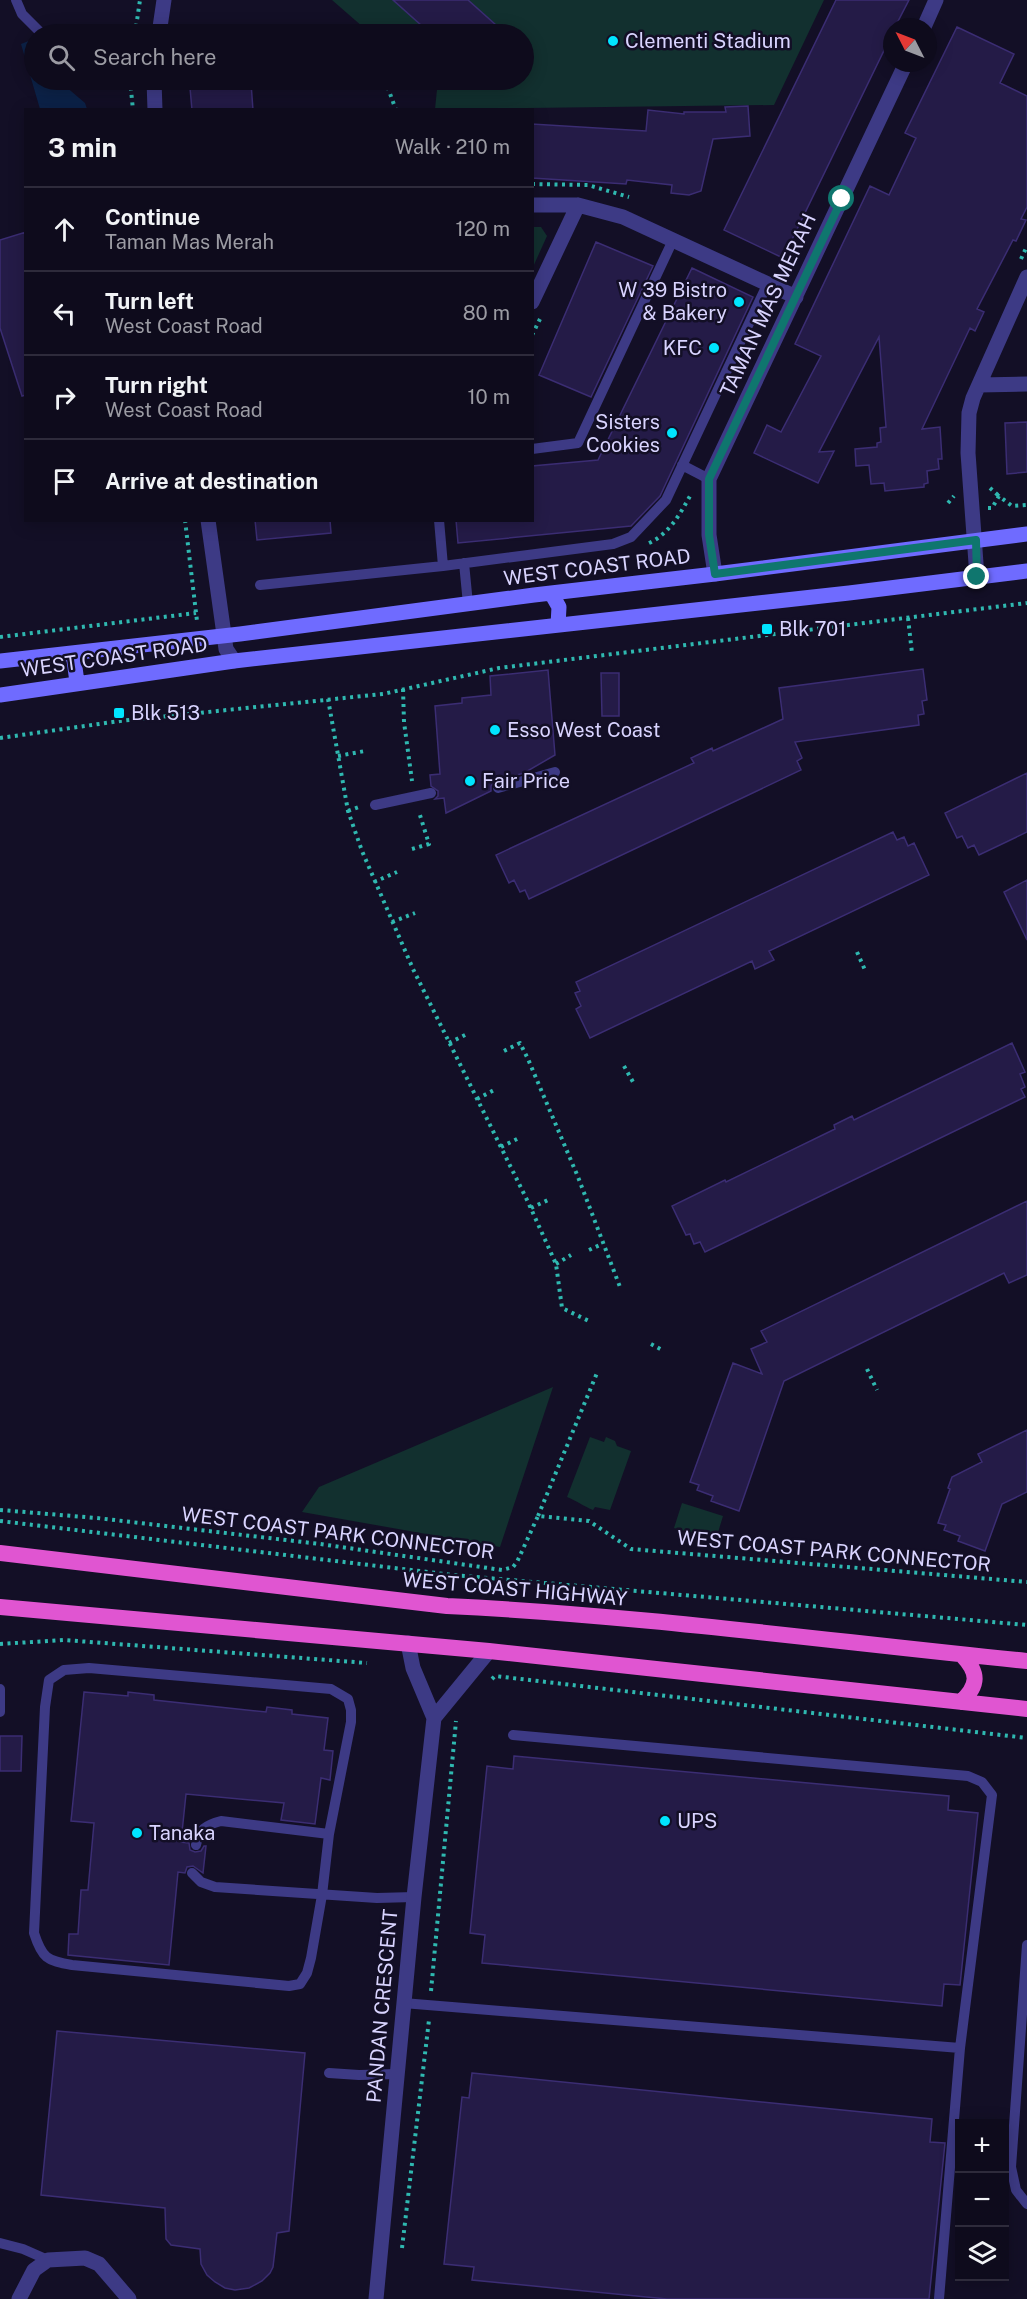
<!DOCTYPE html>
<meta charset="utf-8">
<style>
body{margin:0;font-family:"Public Sans",sans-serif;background:#1c1929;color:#f1f3f6}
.controls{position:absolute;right:18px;bottom:18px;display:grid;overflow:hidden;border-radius:0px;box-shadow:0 3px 15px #0003}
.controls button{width:54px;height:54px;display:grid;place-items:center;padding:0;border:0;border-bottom:2px solid #2e2b3b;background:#0e0b1c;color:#f1f3f6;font:30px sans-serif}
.compass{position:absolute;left:883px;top:18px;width:54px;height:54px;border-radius:50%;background:#0e0b1c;box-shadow:0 3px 15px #0003;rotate:312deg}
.stop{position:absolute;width:18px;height:18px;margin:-14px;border:4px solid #0f766e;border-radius:50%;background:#fff}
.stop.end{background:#0f766e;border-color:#fff;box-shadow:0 2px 6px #0008}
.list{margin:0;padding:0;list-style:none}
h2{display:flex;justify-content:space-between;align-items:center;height:78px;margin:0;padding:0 24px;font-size:26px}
h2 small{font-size:20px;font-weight:400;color:#9b9ba3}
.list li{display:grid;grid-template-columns:39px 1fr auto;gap:18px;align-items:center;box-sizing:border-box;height:84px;padding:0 24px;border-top:2px solid #2e2b3b}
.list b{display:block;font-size:22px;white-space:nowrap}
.list p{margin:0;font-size:20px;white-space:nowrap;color:#9b9ba3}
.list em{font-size:20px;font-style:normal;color:#9b9ba3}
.icon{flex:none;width:33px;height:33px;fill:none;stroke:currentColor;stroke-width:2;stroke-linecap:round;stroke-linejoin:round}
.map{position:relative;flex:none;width:1027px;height:2299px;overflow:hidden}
.search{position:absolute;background:#0e0b1c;box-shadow:0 3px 15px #0003;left:24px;top:24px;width:510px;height:66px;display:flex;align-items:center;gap:15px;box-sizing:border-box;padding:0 21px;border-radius:33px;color:#9b9ba3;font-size:22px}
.panel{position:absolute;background:#0e0b1c;box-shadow:0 3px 15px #0003;left:24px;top:108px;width:510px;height:414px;border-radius:0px}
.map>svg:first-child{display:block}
.green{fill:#12302f}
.water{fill:#0c2248}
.building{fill:#241b47;stroke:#3b2d73;stroke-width:1.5}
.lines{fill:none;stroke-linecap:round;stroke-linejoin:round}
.path{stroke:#2fb8b0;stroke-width:4;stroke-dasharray:3 4.5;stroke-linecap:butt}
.service{stroke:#3d3a85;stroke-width:10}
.minor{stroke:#3d3a85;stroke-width:15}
.secondary{stroke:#6f6bff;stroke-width:15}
.trunk{stroke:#e055d1;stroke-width:16}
.route{stroke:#0f766e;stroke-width:8}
.poi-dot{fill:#00e5ff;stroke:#130f26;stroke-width:2}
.labels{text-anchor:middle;stroke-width:5;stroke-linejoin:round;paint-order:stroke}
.poi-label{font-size:20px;fill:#d9d4ff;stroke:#130f26;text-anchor:start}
.street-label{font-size:20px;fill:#d9d4ff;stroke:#130f26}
</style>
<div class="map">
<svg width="1027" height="2299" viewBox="0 0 1027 2299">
<rect width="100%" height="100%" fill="#130f26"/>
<path class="green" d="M 332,0 L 393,0 L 431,34 L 371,34 Z
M 468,0 L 824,0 L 774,105 L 435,109 L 438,80 L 481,80 L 486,84 L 490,80 L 524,80 L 524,34 L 506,34 Z
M 533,227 L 541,227 L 547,236 L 533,267 Z
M 553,1387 L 500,1547 L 302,1512 L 319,1487 Z
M 590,1437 L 604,1442 L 606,1437 L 615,1441 L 617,1446 L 631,1451 L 610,1510 L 595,1507 L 593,1510 C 583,1506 577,1501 567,1497 Z
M 682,1503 L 723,1516 L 716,1539 L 674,1528 Z"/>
<path class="water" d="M 31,40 L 34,46 L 34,80 L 58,80 L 85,103 L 87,109 L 40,109 L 21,44 Z"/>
<path class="building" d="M 393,0 L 468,0 L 506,34 L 431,34 Z
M 836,0 L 909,0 L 895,27 L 892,27 L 892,34 L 783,258 L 724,230 Z
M 957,27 L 1014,54 L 1000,83 L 1027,96 L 1027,207 L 1021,219 L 1026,220 L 1016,241 L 1013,240 L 977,309 L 984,312 L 975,331 L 970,328 L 922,429 L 940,427 L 942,459 L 938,459 L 939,469 L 927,471 L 928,483 L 924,484 L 924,487 L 885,491 L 884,483 L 871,484 L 869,465 L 856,466 L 855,449 L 877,447 L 877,443 L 881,442 L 880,428 L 886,427 L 879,337 L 819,452 L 834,451 L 818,483 L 754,453 L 767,425 L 781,432 L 821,356 L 795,344 L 870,186 L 889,195 L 916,138 L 905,133 Z
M 251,83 L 253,110 L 192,110 L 190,88 Z
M 748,106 L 750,136 L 713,139 L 701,191 L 689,195 L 671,193 L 672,185 L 627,180 L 626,184 L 532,178 L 532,124 L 646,131 L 648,110 L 684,114 L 684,112 L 726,112 L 725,107 Z
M 26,232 L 26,395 L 22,396 L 0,328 L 0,240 Z
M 596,242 L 653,266 L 591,397 L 539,375 Z
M 692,268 L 753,297 L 660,496 L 631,526 L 458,543 L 456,520 L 532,520 L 532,466 L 598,460 Z
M 1027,422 L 1027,472 L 1007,474 L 1005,423 Z
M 255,520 L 330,520 L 331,533 L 257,540 Z
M 923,669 L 927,700 L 922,701 L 924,714 L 918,715 L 919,725 L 795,742 L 802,758 L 797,761 L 801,770 L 529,899 L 525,890 L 520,892 L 514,880 L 509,883 L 496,855 L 694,763 L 691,758 L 712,748 L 713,751 L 783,719 L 779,688 Z
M 548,670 L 555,755 L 524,773 L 495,781 L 491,786 L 491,791 L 446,813 L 444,798 L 435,799 L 438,796 L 438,791 L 431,786 L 430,775 L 440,774 L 435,706 L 462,703 L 462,698 L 491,695 L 490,676 Z
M 601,673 L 619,673 L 619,716 L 602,716 Z
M 1027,773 L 1027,832 L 979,855 L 974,845 L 968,848 L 962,836 L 957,838 L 945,813 Z
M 893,832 L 897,840 L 904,837 L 908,846 L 914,843 L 929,875 L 769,951 L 774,960 L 755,969 L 752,961 L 590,1038 L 576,1009 L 581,1006 L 575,993 L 580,991 L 576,982 Z
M 1027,880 L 1027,940 L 1004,892 Z
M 1012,1043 L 1025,1072 L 1020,1074 L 1025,1087 L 1021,1089 L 1025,1097 L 705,1252 L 700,1242 L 694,1244 L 690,1234 L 686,1235 L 672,1206 L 725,1180 L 726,1182 L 835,1129 L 834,1125 L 852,1116 L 854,1120 Z
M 1027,1201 L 1027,1275 L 1009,1283 L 1004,1273 L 784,1381 L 739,1511 L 711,1501 L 713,1496 L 697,1490 L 699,1485 L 690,1482 L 733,1363 L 762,1374 L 751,1349 L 767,1342 L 761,1331 Z
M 1027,1430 L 1027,1492 L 1002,1504 L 985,1551 L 958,1541 L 960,1536 L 944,1530 L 946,1525 L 938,1523 L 950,1489 L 948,1488 L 952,1477 L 982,1462 L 978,1454 Z
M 84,1692 L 128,1696 L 128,1692 L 154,1695 L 154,1700 L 266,1712 L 267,1707 L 292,1710 L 292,1714 L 328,1718 L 324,1750 L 333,1751 L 330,1780 L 321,1778 L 315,1824 L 281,1820 L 284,1803 L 186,1794 L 181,1842 L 189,1843 L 190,1850 L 195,1852 L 201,1851 L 204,1846 L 206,1846 L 203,1873 L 193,1866 L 187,1867 L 185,1873 L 178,1872 L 169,1965 L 68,1955 L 69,1934 L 78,1934 L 81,1890 L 88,1890 L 94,1823 L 71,1821 Z
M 0,1736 L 22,1736 L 21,1771 L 0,1771 Z
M 514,1756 L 949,1796 L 948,1810 L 978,1813 L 960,1985 L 944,1984 L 942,2006 L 482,1963 L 485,1935 L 470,1933 L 487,1766 L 513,1769 Z
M 57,2031 L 305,2053 L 289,2231 L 277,2233 L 273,2267 L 270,2273 L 262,2281 L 249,2288 L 235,2290 L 225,2288 L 215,2282 L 207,2275 L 201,2264 L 200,2249 L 171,2245 L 166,2239 L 165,2208 L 41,2195 Z
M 472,2073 L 932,2119 L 930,2142 L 945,2143 L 929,2299 L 667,2299 L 472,2280 L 474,2267 L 444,2264 L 462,2097 L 469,2098 Z"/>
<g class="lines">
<path class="path" d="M 135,34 L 140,0
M 130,80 L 133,110
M 385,80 L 396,110
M 532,184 L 588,185 L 629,197
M 1021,259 L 1027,246
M 532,335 L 540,319
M 990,488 L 999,496
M 948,503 L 954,496
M 988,508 L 992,508 L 999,496 L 1012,506 L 1027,505
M 185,520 L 197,621
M 649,543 C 669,534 680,514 690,496
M 908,618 L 912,653
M 0,637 L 196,613
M 403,689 L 404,722 L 412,781
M 328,699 L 348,811 L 362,851 L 413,969 L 528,1202 L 556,1264 L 562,1308 L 591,1322
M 0,738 L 120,721 L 383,694 L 499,668 L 1027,603
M 338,756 L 365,751
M 348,811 L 362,806
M 412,849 L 429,844 L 419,812
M 374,882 L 397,872
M 392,922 L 415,913
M 857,952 L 865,970
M 449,1043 L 469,1033
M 504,1051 L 520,1043 L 528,1059 L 578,1177 L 620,1287
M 624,1066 L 633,1082
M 477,1099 L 496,1089
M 501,1147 L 519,1138
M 531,1208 L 548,1200
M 589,1250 L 602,1244
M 556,1264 L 571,1255
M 651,1344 L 664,1351
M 867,1369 L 877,1390
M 0,1510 L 97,1518 L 320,1544 L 502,1570 L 513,1567 L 517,1562 L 538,1516 L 589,1521 L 631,1549 L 1027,1582
M 538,1516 L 597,1373
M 0,1521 L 453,1575 L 1027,1625
M 0,1644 L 64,1640 L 367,1663
M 492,1679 L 495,1676 L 1027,1738
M 431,1991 L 456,1721
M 402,2248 L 429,2020"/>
<path class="service" d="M 16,0 L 22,14 L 42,34
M 532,449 L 578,443 L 673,240
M 682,465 L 709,479
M 439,520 L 443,566
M 464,563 L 468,604
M 260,585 L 443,566 L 613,544 L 631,537 L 666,500 L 768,283
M 498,788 L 555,772
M 375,805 L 431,793
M 89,1668 L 331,1689 L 348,1699 L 351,1710 L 351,1722 L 329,1834 L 322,1895 L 311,1958 L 307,1973 L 300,1984 L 289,1986 L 72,1965 C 47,1961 42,1958 34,1933 L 45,1707 L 49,1680 L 64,1670 Z
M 0,1689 L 0,1712
M 513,1735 L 968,1776 L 982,1782 L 992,1795 L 960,2048 L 939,2299
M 196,1845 C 199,1829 206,1825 221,1821 L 329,1834
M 192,1873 L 201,1882 L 215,1887 L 377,1898 L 414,1897
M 1027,1945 L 1011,2167 L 1016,2190 L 1027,2204
M 403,2003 L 960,2048
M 329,2073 L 359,2075 L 397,2074
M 0,2243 L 23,2249 L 48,2260"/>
<path class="minor" d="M 924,27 L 936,0
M 159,34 L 164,0
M 154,80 L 155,110
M 532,205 L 578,205 L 623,217 L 796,297
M 532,302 L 578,205
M 979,385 L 1027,384
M 208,520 L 226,649 L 234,661
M 715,574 L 709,535 L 709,479 L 906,63
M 977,577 L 968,453 L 969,413 L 973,398 L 1027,277
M 434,1718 L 489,1651
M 19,2299 L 34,2270 L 48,2260 L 85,2258 L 99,2264 L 129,2299
M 376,2299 L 414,1897 L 434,1718 L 413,1668 L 408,1643"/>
<path class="secondary" d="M 551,593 L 559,607 L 558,625
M 73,653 L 77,682
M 0,661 L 240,634 L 534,595 L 715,574 L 1027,534
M 0,695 L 234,661 L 849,593 L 1027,571"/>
<path class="trunk" d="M 0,1553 L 447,1606 C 641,1615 834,1642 1027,1661
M 0,1607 L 489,1651 L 1027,1709
M 961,1702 C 979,1685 979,1673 962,1655"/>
</g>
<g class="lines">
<path class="route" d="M 842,199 L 709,479 L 709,535 L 715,574 L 976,540 L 977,577"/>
</g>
<g class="poi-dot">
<circle cx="613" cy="41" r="6"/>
<circle cx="739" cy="302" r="6"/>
<circle cx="714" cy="348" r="6"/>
<circle cx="672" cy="433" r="6"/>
<rect x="761" y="623" width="12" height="12" rx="3"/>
<rect x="113" y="707" width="12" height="12" rx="3"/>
<circle cx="495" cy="730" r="6"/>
<circle cx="470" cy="781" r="6"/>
<circle cx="665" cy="1821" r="6"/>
<circle cx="137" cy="1833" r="6"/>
</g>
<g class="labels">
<g class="poi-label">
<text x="625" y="48">Clementi Stadium</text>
<text x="727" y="297" text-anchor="end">W 39 Bistro<tspan x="727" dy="23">&amp; Bakery</tspan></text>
<text x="702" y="355" text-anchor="end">KFC</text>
<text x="660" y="429" text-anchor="end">Sisters<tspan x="660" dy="23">Cookies</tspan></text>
<text x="779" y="636">Blk 701</text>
<text x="131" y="720">Blk 513</text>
<text x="507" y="737">Esso West Coast</text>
<text x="482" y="788">Fair Price</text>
<text x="677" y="1828">UPS</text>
<text x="149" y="1840">Tanaka</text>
</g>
<g class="street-label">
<text transform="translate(768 305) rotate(-65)" y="7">TAMAN MAS MERAH</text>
<text transform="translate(597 567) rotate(-7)" y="7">WEST COAST ROAD</text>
<text transform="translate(114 657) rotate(-8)" y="7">WEST COAST ROAD</text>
<text transform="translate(338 1533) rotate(7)" y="7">WEST COAST PARK CONNECTOR</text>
<text transform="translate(834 1551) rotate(5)" y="7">WEST COAST PARK CONNECTOR</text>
<text transform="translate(515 1589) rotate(5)" y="7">WEST COAST HIGHWAY</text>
<text transform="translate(382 2006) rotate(-85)" y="7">PANDAN CRESCENT</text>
</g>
</g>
</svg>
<div class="controls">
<button>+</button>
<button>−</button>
<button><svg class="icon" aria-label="layers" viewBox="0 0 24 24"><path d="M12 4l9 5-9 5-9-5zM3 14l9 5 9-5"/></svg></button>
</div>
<svg class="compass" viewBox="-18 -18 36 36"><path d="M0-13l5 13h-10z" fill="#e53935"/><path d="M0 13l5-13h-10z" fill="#9b9ba3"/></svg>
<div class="stop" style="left:842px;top:199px"></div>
<div class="stop end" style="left:977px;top:577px"></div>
<div class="search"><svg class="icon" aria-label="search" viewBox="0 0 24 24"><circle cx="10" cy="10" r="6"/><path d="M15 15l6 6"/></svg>Search here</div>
<section class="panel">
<h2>3 min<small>Walk · 210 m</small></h2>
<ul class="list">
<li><svg class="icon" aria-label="ahead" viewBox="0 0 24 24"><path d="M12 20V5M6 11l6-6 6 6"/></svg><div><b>Continue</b><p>Taman Mas Merah</p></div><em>120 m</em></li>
<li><svg class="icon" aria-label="left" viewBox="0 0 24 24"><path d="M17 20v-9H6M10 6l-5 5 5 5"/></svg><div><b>Turn left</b><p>West Coast Road</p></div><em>80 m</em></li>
<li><svg class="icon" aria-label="right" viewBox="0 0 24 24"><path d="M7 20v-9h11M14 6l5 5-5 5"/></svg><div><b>Turn right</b><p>West Coast Road</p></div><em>10 m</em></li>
<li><svg class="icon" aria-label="arrive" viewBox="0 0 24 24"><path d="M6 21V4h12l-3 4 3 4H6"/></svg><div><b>Arrive at destination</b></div></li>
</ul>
</section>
</div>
